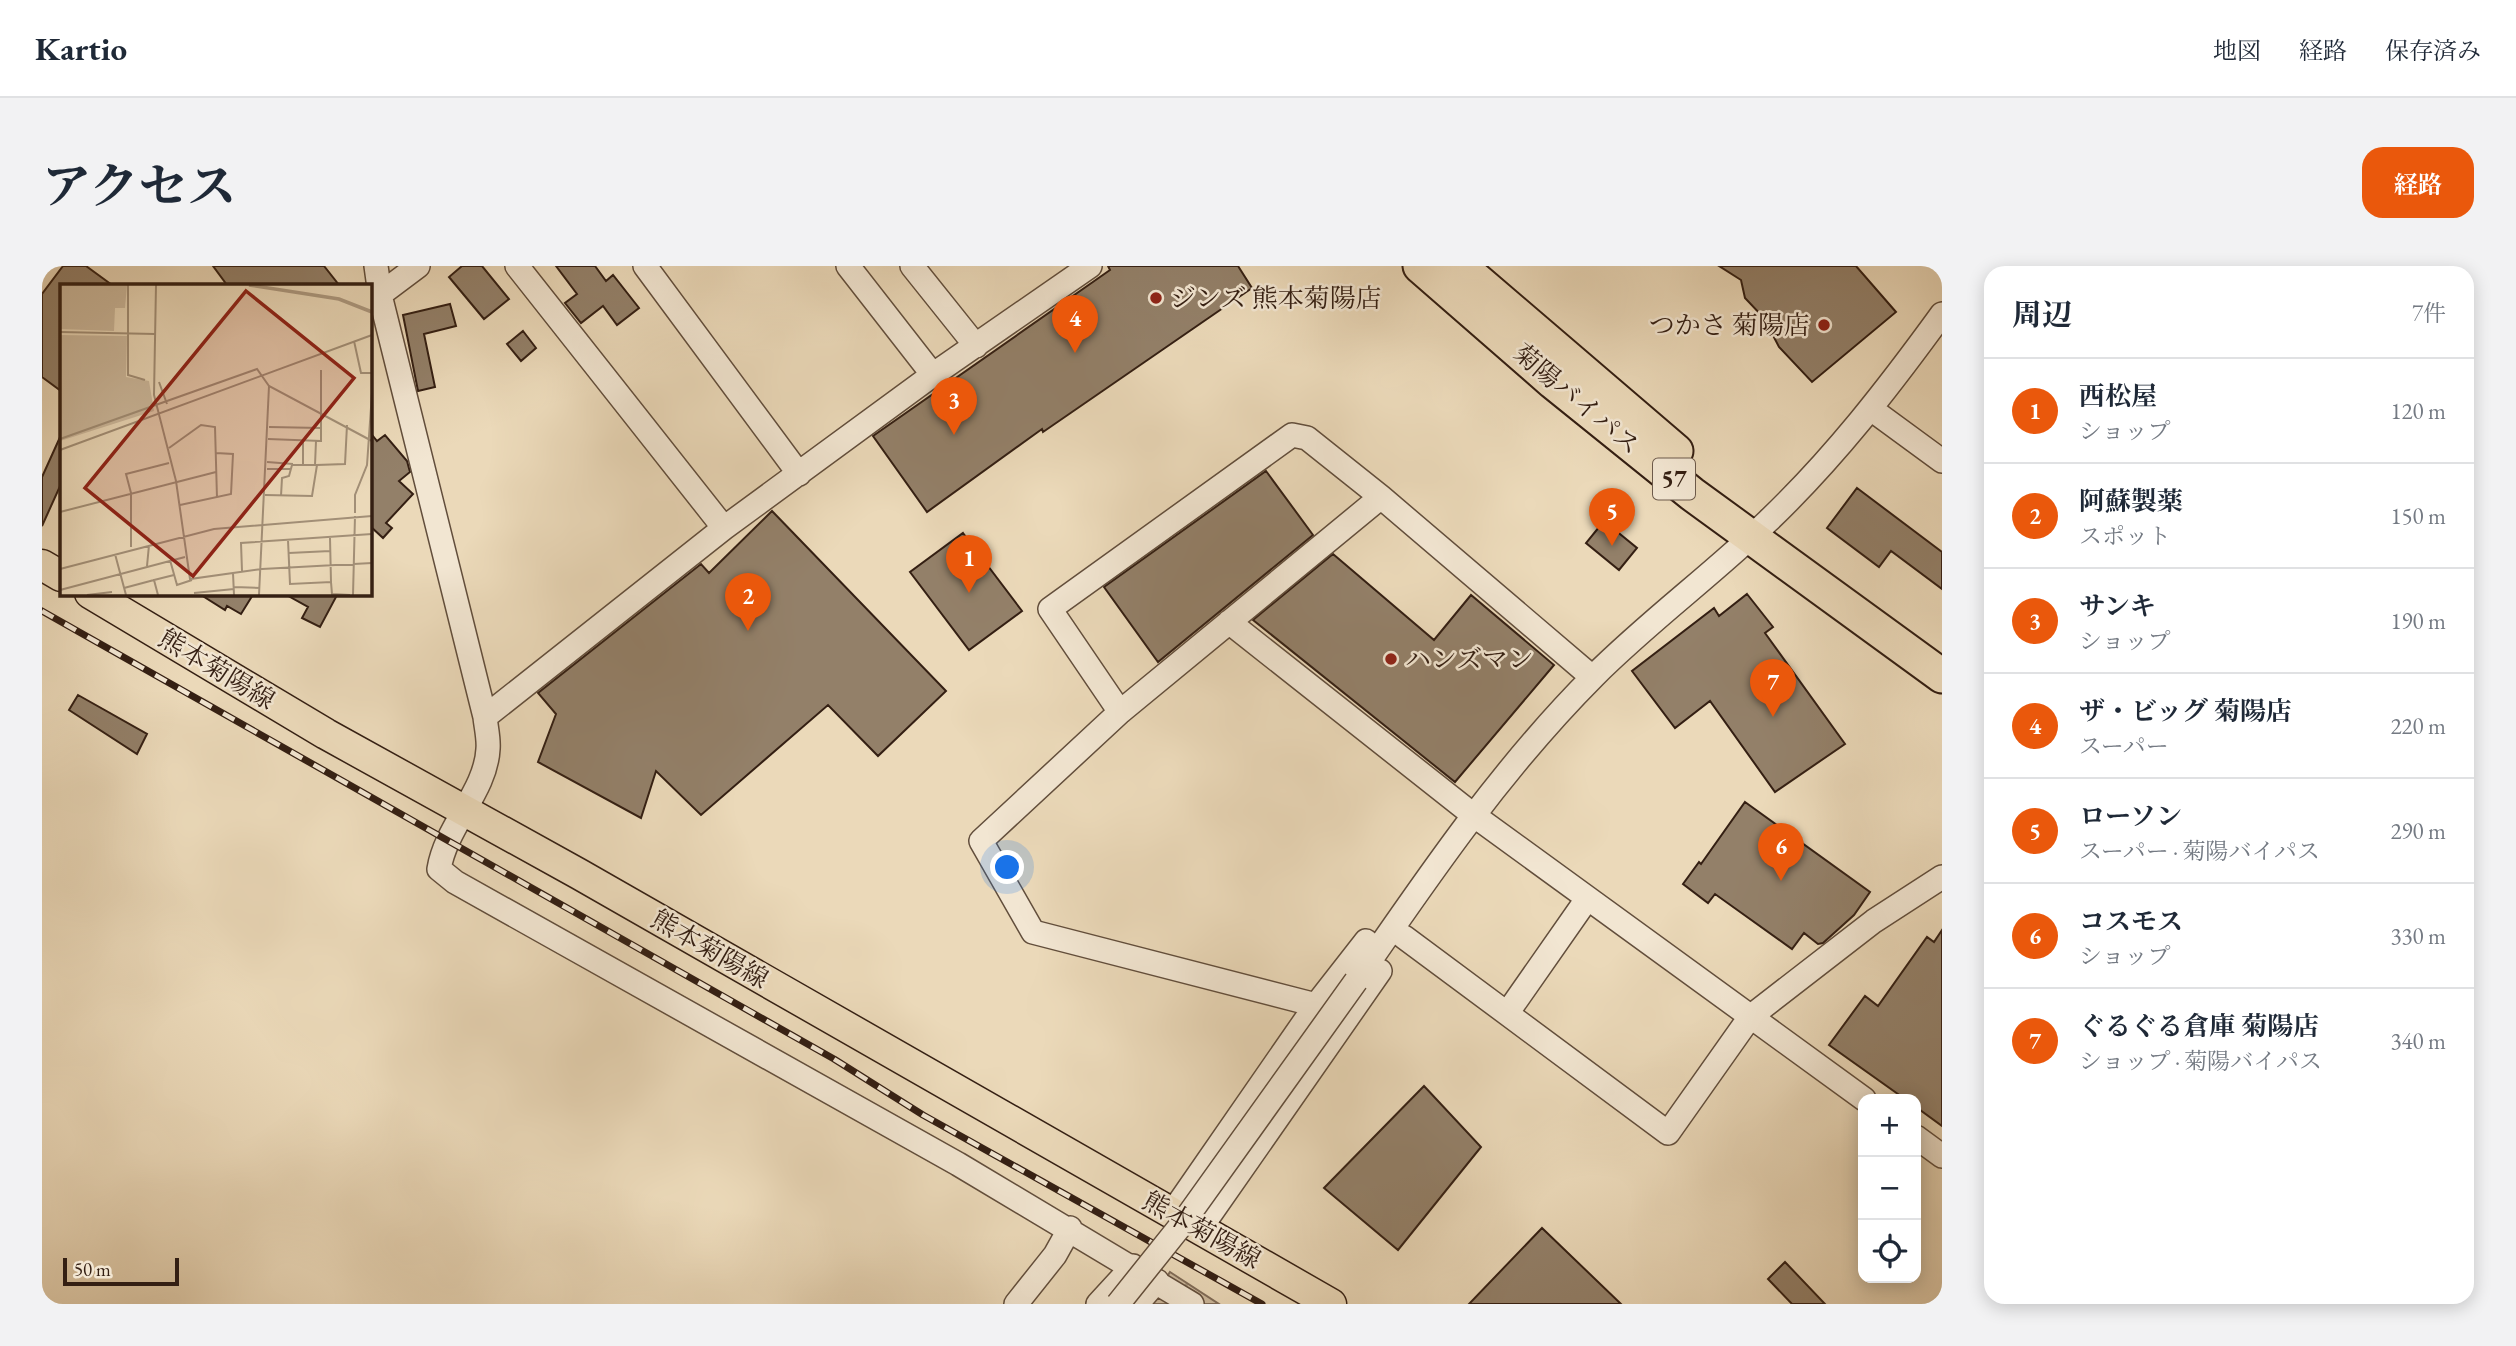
<!DOCTYPE html>
<html lang="ja">
<meta charset="utf-8">
<style>
body{margin:0;font-family:"EB Garamond","Noto Serif JP",serif;background:#f2f2f3;color:#1f2937}
.controls{position:absolute;right:21px;bottom:21px;display:grid;overflow:hidden;border-radius:14px;box-shadow:0 4px 18px #0003}
.controls button{width:63px;height:63px;display:grid;place-items:center;padding:0;border:0;border-bottom:2px solid #e0e1e3;background:#fff;color:#1f2937;font:35px sans-serif}
.scale{position:absolute;left:21px;bottom:18px;width:116px;box-sizing:border-box;padding-left:7px;border:4px solid #341f13;border-top:0;font-size:19px;line-height:24px;white-space:nowrap;color:#341f13;-webkit-text-stroke:5px #f2e6d2;paint-order:stroke}
.you{position:absolute;left:966px;top:602px;width:24px;height:24px;margin:-18px;border:5px solid #fff;border-radius:50%;background:#1a73e8;box-shadow:0 0 0 10px #1a73e833}
.badge{display:grid;place-items:center;width:46px;height:46px;border-radius:50%;background:#ea580c;color:#fff;font-size:23px;font-weight:700}
.pin{position:absolute;translate:-50% -58px;filter:drop-shadow(0 2px 4px #0008)}
.pin::after{content:'';position:absolute;top:37px;width:24px;height:21px;background:inherit;clip-path:polygon(0 0,100% 0,50% 100%)}
.list{margin:0;padding:0;list-style:none}
h2{display:flex;justify-content:space-between;align-items:center;height:91px;margin:0;padding:0 28px;font-size:30px}
h2 small{font-size:23px;font-weight:400;color:#747a83}
.list li{display:grid;grid-template-columns:46px 1fr auto;gap:21px;align-items:center;box-sizing:border-box;height:105px;padding:0 28px;border-top:2px solid #e0e1e3}
.list b{display:block;font-size:26px;white-space:nowrap}
.list p{margin:0;font-size:23px;white-space:nowrap;color:#747a83}
.list em{font-size:23px;font-style:normal;color:#747a83}
.icon{flex:none;width:38px;height:38px;fill:none;stroke:currentColor;stroke-width:2;stroke-linecap:round;stroke-linejoin:round}
.map{position:relative;flex:none;width:1900px;height:1038px;overflow:hidden;border-radius:21px}
header{display:flex;align-items:center;gap:42px;box-sizing:border-box;height:98px;padding:0 35px;background:#fff;border-bottom:2px solid #e0e1e3}
header strong{font-size:33px}
nav{display:flex;gap:38px;margin-inline-start:auto;font-size:24px}
.intro{display:flex;align-items:center;justify-content:space-between;box-sizing:border-box;height:168px;padding:0 42px}
h1{margin:0;font-size:49px}
.button{padding:18px 32px;border-radius:21px;background:#ea580c;color:#fff;font-size:24px;font-weight:700}
main{display:flex;gap:42px;padding:0 42px}
aside{flex:1;background:#fff;border-radius:21px;box-shadow:0 4px 18px #0003}
.map>svg:first-child{display:block}
.park{fill:url(#park-dots);stroke:#806c58;stroke-width:2}
.building{fill:#938069;stroke:#341f13;stroke-width:2}
.lines{fill:none;stroke-linecap:round;stroke-linejoin:round}
.minor-casing{stroke:#624e3c;stroke-width:26}
.major-casing{stroke:#341f13;stroke-width:33}
.highway-casing{stroke:#341f13;stroke-width:37}
.minor{stroke:#f2e6d2;stroke-width:23}
.major{stroke:#ebd9b9;stroke-width:30}
.highway{stroke:#ebd9b9;stroke-width:33}
.rail-casing{stroke:#341f13;stroke-width:7}
.rail{stroke:#f2e6d2;stroke-width:4.5;stroke-dasharray:13;stroke-linecap:butt}
.minor-bridge-casing{stroke:#624e3c;stroke-width:26;stroke-linecap:butt}
.minor-bridge{stroke:#f2e6d2;stroke-width:23}
.poi-dot{fill:#8f2418;stroke:#f2e6d2;stroke-width:2.5}
.labels{text-anchor:middle;stroke-width:5;stroke-linejoin:round;paint-order:stroke}
.shield{fill:#f2e6d2;stroke:#6d5b4c;stroke-width:2}
.shield-label{font-size:24px;font-weight:bold;fill:#341f13}
.poi-label{font-size:26px;fill:#341f13;stroke:#f2e6d2;text-anchor:start}
.street-label{font-size:26px;fill:#341f13;stroke:#f2e6d2}
.inset-river{fill:none;stroke:#ad9a81;stroke-width:3.5}
.inset-road{fill:none;stroke:#a28f77;stroke-width:2}
.view{fill:#8f2418;fill-opacity:0.15;stroke:#8f2418;stroke-width:3.5}
.inset-edge{fill:none;stroke:#341f13;stroke-width:3.5}
</style>
<header>
<strong>Kartio</strong>
<nav><a>地図</a><a>経路</a><a>保存済み</a></nav>
</header>
<div class="intro"><h1>アクセス</h1><a class="button">経路</a></div>
<main>
<div class="map">
<svg width="1900" height="1038" viewBox="0 0 1900 1038">
<defs>
<pattern id="park-dots" width="8" height="8" patternUnits="userSpaceOnUse" patternTransform="scale(1.75)"><rect width="8" height="8" fill="#ccb99d"/><path d="M2 2h.1M6 6h.1" fill="none" stroke="#a6967f" stroke-width="1.8" stroke-linecap="round"/></pattern>
</defs>
<rect width="100%" height="100%" fill="#ebd9b9"/>
<filter id="stains"><feTurbulence type="fractalNoise" baseFrequency=".00286" numOctaves="4"/><feColorMatrix values="0 0 0 0 .2 0 0 0 0 .09 0 0 0 0 .02 0 0 0 .5 -.17"/></filter>
<radialGradient id="worn" r=".72"><stop offset=".6" stop-color="#630" stop-opacity="0"/><stop offset="1" stop-color="#630" stop-opacity=".3"/></radialGradient>
<path class="park" d="M 1128,1006 L 1177,1038 L 1107,1038 Z"/>
<path class="building" d="M 21,0 L 44,0 L 70,19 L 19,19 L 19,125 L 0,111 L 0,28 Z
M 171,0 L 282,0 L 297,19 L 185,19 Z
M 420,0 L 440,0 L 467,33 L 442,53 L 407,11 Z
M 514,0 L 553,0 L 564,15 L 571,9 L 597,42 L 575,59 L 561,40 L 539,57 L 523,37 L 535,28 Z
M 1066,0 L 1196,0 L 1210,22 L 1001,166 L 1000,163 L 885,246 L 831,170 L 1068,4 Z
M 1677,0 L 1814,0 L 1854,46 L 1770,116 L 1737,81 L 1722,52 L 1703,32 L 1699,14 Z
M 408,38 L 414,60 L 382,68 L 393,121 L 376,125 L 361,49 Z
M 481,65 L 494,82 L 479,95 L 465,78 Z
M 327,165 L 335,175 L 343,169 L 365,195 L 368,206 L 357,215 L 371,228 L 344,257 L 350,262 L 341,272 L 327,259 Z
M 19,169 L 19,218 L 0,260 L 0,211 Z
M 1224,205 L 1271,269 L 1116,396 L 1062,321 Z
M 1815,222 L 1900,286 L 1900,323 L 1849,285 L 1837,301 L 1785,262 Z
M 730,245 L 904,425 L 836,490 L 786,439 L 659,549 L 614,505 L 599,552 L 496,496 L 514,448 L 496,427 L 659,298 L 667,307 Z
M 1562,255 L 1595,282 L 1577,304 L 1544,277 Z
M 921,267 L 980,345 L 927,384 L 868,306 Z
M 1291,288 L 1392,374 L 1429,329 L 1512,399 L 1413,516 L 1211,354 Z
M 156,327 L 212,327 L 199,348 L 185,340 L 183,344 Z
M 241,327 L 287,327 L 294,331 L 278,361 L 260,352 L 266,341 Z
M 1705,328 L 1731,361 L 1723,367 L 1803,478 L 1733,526 L 1668,435 L 1633,462 L 1590,405 L 1672,342 L 1677,350 Z
M 36,429 L 105,468 L 95,488 L 27,444 Z
M 1703,536 L 1828,626 L 1812,649 L 1781,677 L 1776,678 L 1762,667 L 1750,683 L 1673,628 L 1666,637 L 1641,618 L 1657,596 L 1659,598 Z
M 1900,664 L 1900,860 L 1874,841 L 1874,833 L 1863,833 L 1787,779 L 1823,730 L 1836,740 L 1885,671 L 1892,676 Z
M 1382,820 L 1439,881 L 1356,984 L 1282,922 Z
M 1500,962 L 1579,1038 L 1427,1038 Z
M 1743,996 L 1783,1038 L 1750,1038 L 1726,1013 Z"/>
<g class="lines">
<defs>
<path id="minor" d="M 334,0 L 338,29 L 443,451 C 444,461 447,473 446,483 C 444,525 404,560 397,603 L 413,616 L 916,898 L 1150,1038
M 475,0 L 682,262
M 603,0 L 757,208
M 806,0 L 891,109
M 870,0 L 934,80
M 328,36 L 376,0
M 1829,143 L 1900,195
M 1187,356 L 1430,548 L 1822,833
M 1078,446 L 1008,343 L 1250,169 L 1265,172 L 1339,231 L 1550,411
M 443,451 L 682,262 L 892,108 L 1048,0
M 1362,671 L 1626,867 L 1708,751 L 1832,655 L 1900,611
M 1314,715 C 1387,609 1460,502 1552,410 C 1607,355 1670,309 1726,255 C 1792,192 1847,121 1900,48
M 1274,739 L 991,666 L 939,575 L 1078,446 L 1339,231
M 1466,746 L 1545,633
M 1874,871 L 1900,890
M 1130,947 L 1274,739 L 1324,675
M 1158,963 L 1338,705
M 974,1038 L 1013,989 L 1028,962
M 1056,1038 L 1091,1000
M 1095,1038 L 1115,1015"/>
<path id="major" d="M 0,299 L 19,310
M 48,327 L 284,468 L 537,608 L 1289,1038"/>
<path id="highway" d="M 1378,0 L 1511,116 L 1650,228 L 1900,410
M 1418,0 L 1634,185"/>
</defs>
<use href="#minor" class="minor-casing"/>
<use href="#major" class="major-casing"/>
<use href="#highway" class="highway-casing"/>
<use href="#minor" class="minor"/>
<use href="#major" class="major"/>
<use href="#highway" class="highway"/>
<defs>
<path id="rail" d="M 0,345 L 792,793 L 881,849 L 1220,1038"/>
</defs>
<use href="#rail" class="rail-casing"/>
<use href="#rail" class="rail"/>
<defs>
<path id="minor-bridge" d="M 1076,1038 L 1140,958 L 1314,715"/>
</defs>
<use href="#minor-bridge" class="minor-bridge-casing"/>
<use href="#minor-bridge" class="minor-bridge"/>
</g>
<g class="poi-dot">
<circle cx="1114" cy="32" r="7"/>
<circle cx="1782" cy="59" r="7"/>
<circle cx="1349" cy="393" r="7"/>
</g>
<g class="labels">
<rect class="shield" x="1611" y="192.5" width="42" height="41" rx="5"/>
<g class="shield-label">
<text x="1632" y="221">57</text>
</g>
<g class="poi-label">
<text x="1128" y="41">ジンズ 熊本菊陽店</text>
<text x="1768" y="68" text-anchor="end">つかさ 菊陽店</text>
<text x="1363" y="402">ハンズマン</text>
</g>
<g class="street-label">
<text transform="translate(1535 133) rotate(40)" y="9">菊陽バイパス</text>
<text transform="translate(175 403) rotate(31)" y="9">熊本菊陽線</text>
<text transform="translate(668 683) rotate(30)" y="9">熊本菊陽線</text>
<text transform="translate(1160 964) rotate(29)" y="9">熊本菊陽線</text>
</g>
</g>
<g transform="translate(18 18)">
<rect width="312" height="312" fill="#ebd9b9"/>
<path d="M 0,1 L 67,1 L 65,24 L 55,24 L 54,47 L 0,45 ZM 0,51 L 67,52 L 66,93 L 89,97 L 94,127 L 0,157 Z" fill="#ccb99d"/>
<path class="inset-river" d="M 189,1 L 279,15 L 312,28"/>
<path class="inset-road" d="M 68,1 L 68,91 L 85,96M 96,1 L 94,111 L 116,197 L 130,295 L 202,285 L 312,279M 0,48 L 95,50M 294,57 L 301,89 L 312,89M 99,98 L 107,120M 209,143 L 261,144M 0,155 L 197,85 L 209,102 L 312,157M 208,155 L 261,157 L 261,86M 109,164 L 141,141 L 155,143 L 157,214M 0,166 L 312,51M 207,178 L 233,180M 243,180 L 243,157M 255,181 L 256,157M 207,185 L 231,185M 205,211 L 252,212 L 257,181 L 285,180 L 287,141M 221,212 L 222,194 L 229,192 L 232,181 L 257,181M 120,221 L 171,210 L 173,170 L 156,169M 0,228 L 156,188M 295,229 L 295,211 L 307,181 L 312,109M 270,254 L 271,298M 228,256 L 230,300 L 271,298 L 272,310 L 290,311M 71,263 L 71,209 L 66,190 L 109,179M 229,269 L 270,267M 55,270 L 66,311M 110,276 L 117,301 L 132,296M 87,282 L 89,261M 0,285 L 154,245 L 312,232M 182,287 L 181,259 L 312,250M 173,289 L 174,311M 174,303 L 200,304M 64,304 L 94,296M 0,306 L 125,273M 134,309 L 174,305M 27,311 L 52,308M 98,311 L 94,296 L 114,291M 199,311 L 209,102M 293,311 L 295,232"/>
<path class="view" d="M 186,7 L 294,94 L 133,292 L 25,204 Z"/>
<rect width="312" height="312" class="inset-edge"/>
</g>
<rect width="100%" height="100%" filter="url(#stains)"/>
<rect width="100%" height="100%" fill="url(#worn)"/>
</svg>
<div class="controls">
<button>+</button>
<button>−</button>
<button><svg class="icon" aria-label="locate" viewBox="0 0 24 24"><circle cx="12" cy="12" r="6"/><path d="M12 2v4M12 18v4M2 12h4M18 12h4"/></svg></button>
</div>
<div class="scale">50 m</div>
<div class="you"></div>
<div class="pin badge" style="left:927px;top:327px">1</div>
<div class="pin badge" style="left:706px;top:365px">2</div>
<div class="pin badge" style="left:912px;top:169px">3</div>
<div class="pin badge" style="left:1033px;top:87px">4</div>
<div class="pin badge" style="left:1570px;top:280px">5</div>
<div class="pin badge" style="left:1739px;top:615px">6</div>
<div class="pin badge" style="left:1731px;top:451px">7</div>
</div>
<aside>
<h2>周辺<small>7件</small></h2>
<ul class="list">
<li><span class="badge">1</span><div><b>西松屋</b><p>ショップ</p></div><em>120 m</em></li>
<li><span class="badge">2</span><div><b>阿蘇製薬</b><p>スポット</p></div><em>150 m</em></li>
<li><span class="badge">3</span><div><b>サンキ</b><p>ショップ</p></div><em>190 m</em></li>
<li><span class="badge">4</span><div><b>ザ・ビッグ 菊陽店</b><p>スーパー</p></div><em>220 m</em></li>
<li><span class="badge">5</span><div><b>ローソン</b><p>スーパー · 菊陽バイパス</p></div><em>290 m</em></li>
<li><span class="badge">6</span><div><b>コスモス</b><p>ショップ</p></div><em>330 m</em></li>
<li><span class="badge">7</span><div><b>ぐるぐる倉庫 菊陽店</b><p>ショップ · 菊陽バイパス</p></div><em>340 m</em></li>
</ul>
</aside>
</main>
